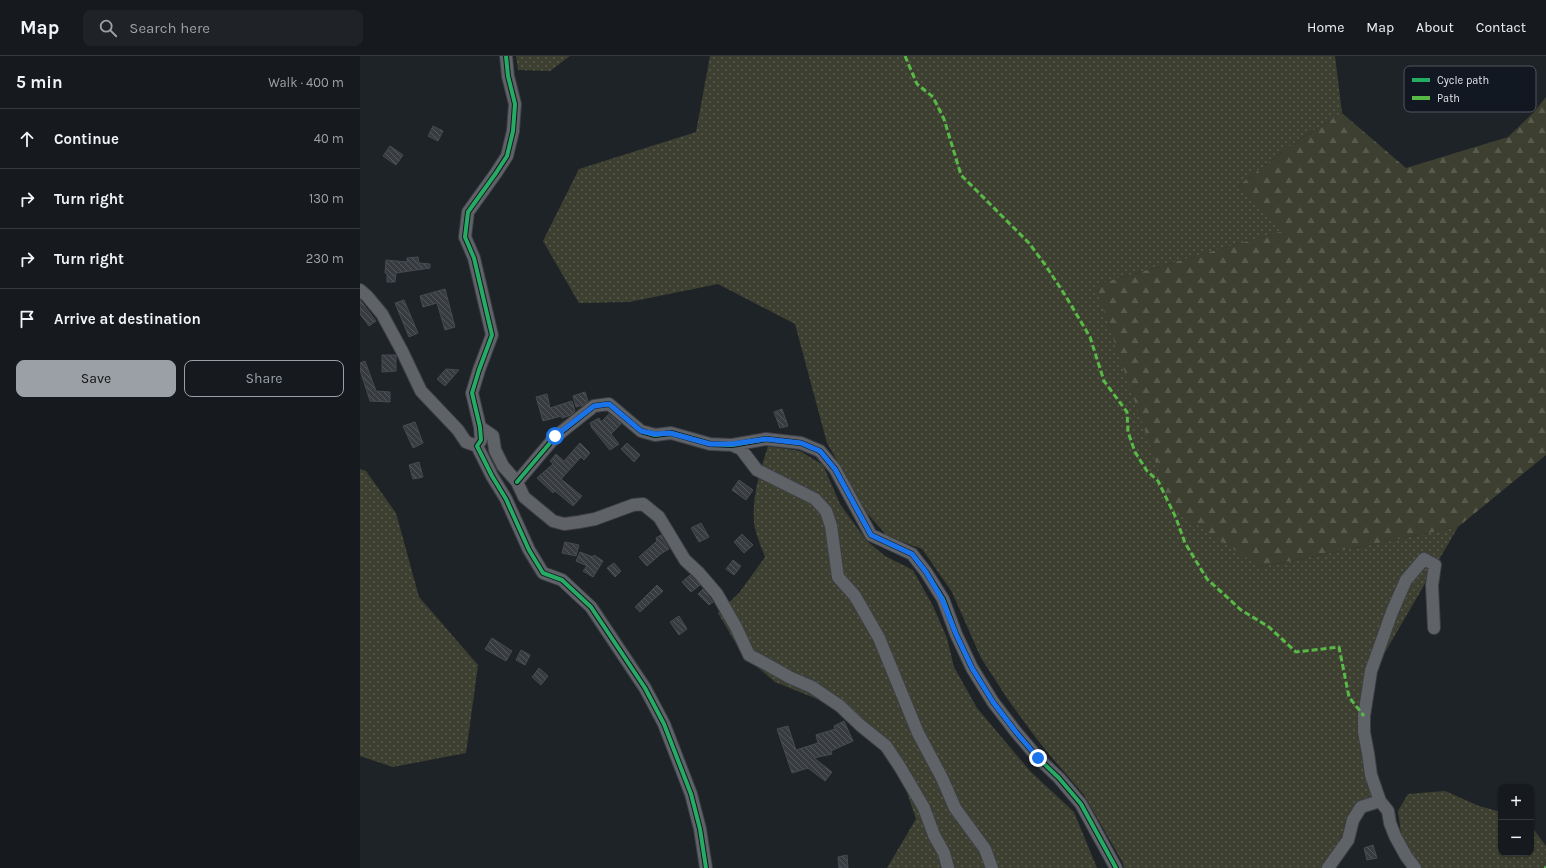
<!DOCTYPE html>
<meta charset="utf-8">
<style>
body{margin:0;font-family:Karla,sans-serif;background:#1f2327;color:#f1f3f6}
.controls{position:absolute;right:12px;bottom:12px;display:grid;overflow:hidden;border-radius:8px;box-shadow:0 1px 3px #0004}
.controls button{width:36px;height:36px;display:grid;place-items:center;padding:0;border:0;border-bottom:1px solid #35383c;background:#161a1e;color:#f1f3f6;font:20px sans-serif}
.stop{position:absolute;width:12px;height:12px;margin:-9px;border:3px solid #1a73e8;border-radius:50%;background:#fff}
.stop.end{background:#1a73e8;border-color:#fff;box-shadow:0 1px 4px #0008}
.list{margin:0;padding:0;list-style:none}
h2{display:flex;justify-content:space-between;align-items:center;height:52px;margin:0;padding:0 16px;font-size:17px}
h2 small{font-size:13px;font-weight:400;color:#9ea1a4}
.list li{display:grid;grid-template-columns:26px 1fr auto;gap:12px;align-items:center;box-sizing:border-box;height:60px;padding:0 16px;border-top:1px solid #35383c}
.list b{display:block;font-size:15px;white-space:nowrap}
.list em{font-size:13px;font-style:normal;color:#9ea1a4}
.actions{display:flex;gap:8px;padding:12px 16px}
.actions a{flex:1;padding:9px 0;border:1px solid #9ba0a6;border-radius:8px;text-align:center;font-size:14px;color:#9ba0a6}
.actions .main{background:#9ba0a6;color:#111}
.icon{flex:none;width:22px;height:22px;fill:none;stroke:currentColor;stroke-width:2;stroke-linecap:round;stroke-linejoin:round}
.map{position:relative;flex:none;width:1186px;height:812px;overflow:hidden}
header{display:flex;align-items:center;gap:24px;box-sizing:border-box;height:56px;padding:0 20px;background:#161a1e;border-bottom:1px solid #35383c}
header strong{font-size:19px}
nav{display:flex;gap:22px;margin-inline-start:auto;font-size:14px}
.search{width:280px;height:36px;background:#1f2327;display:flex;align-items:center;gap:10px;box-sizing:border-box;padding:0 14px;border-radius:8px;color:#9ea1a4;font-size:15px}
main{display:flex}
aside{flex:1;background:#161a1e}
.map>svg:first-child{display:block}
.grass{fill:url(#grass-dots)}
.forest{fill:url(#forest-firs)}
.building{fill:url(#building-back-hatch);stroke:#474b50}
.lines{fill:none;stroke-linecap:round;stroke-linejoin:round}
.minor-casing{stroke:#3d3f44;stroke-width:14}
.minor{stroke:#5f6267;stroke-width:12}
.quiet{stroke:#58b947;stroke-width:3;stroke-dasharray:6 3;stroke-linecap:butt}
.cycleway-casing{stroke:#121822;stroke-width:6}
.cycleway{stroke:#26ab63;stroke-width:4}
.route{stroke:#1a73e8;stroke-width:5}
.key{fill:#121822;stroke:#50555e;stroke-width:1}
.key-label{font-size:11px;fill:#dfe3ea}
</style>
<header>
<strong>Map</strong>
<div class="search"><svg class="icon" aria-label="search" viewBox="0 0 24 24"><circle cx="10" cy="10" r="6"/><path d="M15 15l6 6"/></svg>Search here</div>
<nav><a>Home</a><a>Map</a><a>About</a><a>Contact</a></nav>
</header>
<main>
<aside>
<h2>5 min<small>Walk · 400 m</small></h2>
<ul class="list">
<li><svg class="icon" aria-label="ahead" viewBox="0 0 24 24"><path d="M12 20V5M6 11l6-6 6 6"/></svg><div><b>Continue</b></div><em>40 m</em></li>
<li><svg class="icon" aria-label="right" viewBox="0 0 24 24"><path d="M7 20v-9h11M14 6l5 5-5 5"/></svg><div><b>Turn right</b></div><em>130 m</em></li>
<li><svg class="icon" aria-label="right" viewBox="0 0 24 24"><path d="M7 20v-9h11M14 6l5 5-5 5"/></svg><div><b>Turn right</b></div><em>230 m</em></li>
<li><svg class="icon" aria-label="arrive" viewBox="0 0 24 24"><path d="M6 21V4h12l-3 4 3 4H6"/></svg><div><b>Arrive at destination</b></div></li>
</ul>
<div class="actions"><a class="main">Save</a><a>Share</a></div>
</aside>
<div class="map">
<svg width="1186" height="812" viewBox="0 0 1186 812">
<defs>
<pattern id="grass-dots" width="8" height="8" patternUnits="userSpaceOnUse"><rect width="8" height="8" fill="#3d4030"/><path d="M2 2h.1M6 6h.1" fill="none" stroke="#595b4e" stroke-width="1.8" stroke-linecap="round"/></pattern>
<pattern id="forest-firs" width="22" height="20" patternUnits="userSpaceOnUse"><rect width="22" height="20" fill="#3d4030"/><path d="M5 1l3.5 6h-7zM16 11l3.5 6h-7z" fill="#595b4e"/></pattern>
<pattern id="building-back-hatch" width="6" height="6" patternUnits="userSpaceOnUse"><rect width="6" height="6" fill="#383b3f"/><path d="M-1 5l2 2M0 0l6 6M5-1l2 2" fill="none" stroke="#54575b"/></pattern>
</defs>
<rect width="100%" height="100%" fill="#1e2328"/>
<path class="grass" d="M 156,0 L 210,0 L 190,15 L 158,14 Z
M 350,0 L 975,0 L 982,57 L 938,84 L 878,130 L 924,175 L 735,229 L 900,511 L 1098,471 L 1003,634 L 1014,744 L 996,748 L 974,797 L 964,812 L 764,812 L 763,807 L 724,739 L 693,703 L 676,682 L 649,645 L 621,602 L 592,536 L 562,493 L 527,480 L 507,457 L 467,387 L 435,268 L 358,228 L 269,246 L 219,247 L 183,185 L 219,113 L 336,76 Z
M 408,390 L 440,395 L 463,409 L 480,448 L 506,484 L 525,500 L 553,514 L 573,550 L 587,582 L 594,611 L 617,652 L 670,715 L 714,756 L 737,812 L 527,812 L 556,763 L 538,710 L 497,671 L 476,655 L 457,643 L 415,626 L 382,598 L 358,557 L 379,537 L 405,501 C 401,490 395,477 394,466 C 392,440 400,415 408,390 Z
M 0,413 L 6,415 L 36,457 L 59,541 L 118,609 L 106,697 L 33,711 L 0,700 Z
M 1085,735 L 1119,750 L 1141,756 L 1141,797 L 1171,797 L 1171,770 L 1186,790 L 1186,812 L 1061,812 L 1054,805 L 1041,777 L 1038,755 L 1048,738 Z"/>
<path class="forest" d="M 1186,41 L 1186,399 L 1098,471 L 900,511 L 811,451 L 735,229 L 923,175 L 878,130 L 938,84 L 982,57 L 1046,112 L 1148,81 L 1173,57 Z"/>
<path class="building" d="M 73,70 L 83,75 L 78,85 L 68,80 Z
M 30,90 L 43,99 L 36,109 L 23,100 Z
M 58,201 L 59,207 L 70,208 L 70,212 L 36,217 L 35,226 L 27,226 L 27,218 L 25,217 L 26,204 L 47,206 L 47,202 Z
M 85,233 L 95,271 L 85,274 L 77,247 L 63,251 L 60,240 Z
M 0,244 L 16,265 L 9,270 L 0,258 Z
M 44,244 L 58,277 L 49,281 L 35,247 Z
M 22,299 L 36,299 L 36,315 L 22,316 Z
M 5,305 L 16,335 L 30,336 L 30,346 L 10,345 L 0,314 L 0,307 Z
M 86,313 L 99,314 L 85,330 L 77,323 Z
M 225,336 L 228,345 L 224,349 L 216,351 L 213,340 Z
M 187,338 L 190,352 L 212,345 L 215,355 L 211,359 L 202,362 L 201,360 L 183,365 L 176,341 Z
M 422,353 L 428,370 L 420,372 L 414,356 Z
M 249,358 L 261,368 L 251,378 L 259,388 L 250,394 L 232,372 L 230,367 L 239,362 L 241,366 Z
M 55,366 L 63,387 L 53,392 L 43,370 Z
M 220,387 L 230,397 L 224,404 L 221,401 L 201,423 L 222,440 L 213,450 L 195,435 L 193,437 L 177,422 L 193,408 L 190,405 L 196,398 L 204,405 Z
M 267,387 L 280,399 L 274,406 L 261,393 Z
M 59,406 L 63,421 L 53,423 L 49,409 Z
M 379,424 L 393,434 L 386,444 L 372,434 Z
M 341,467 L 349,481 L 339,486 L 331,472 Z
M 382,478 L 393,489 L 384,497 L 374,486 Z
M 301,479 L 309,493 L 302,497 L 287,510 L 279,501 L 297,485 L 296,482 Z
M 205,486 L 219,489 L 216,500 L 202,497 Z
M 220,496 L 233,501 L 234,499 L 243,505 L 233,521 L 223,515 L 227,510 L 216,505 Z
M 373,504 L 381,510 L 374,519 L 366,513 Z
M 254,507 L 261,515 L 255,521 L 247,512 Z
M 330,519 L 340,529 L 331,536 L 322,526 Z
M 297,529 L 303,535 L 280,556 L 275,551 Z
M 343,533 L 353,546 L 349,549 L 338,538 Z
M 319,560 L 327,573 L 319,579 L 310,566 Z
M 132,582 L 152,595 L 146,605 L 125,593 Z
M 161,594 L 170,599 L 165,609 L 156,604 Z
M 179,612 L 188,620 L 181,629 L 172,621 Z
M 484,665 L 493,685 L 471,695 L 472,698 L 454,702 L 472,716 L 465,725 L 448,712 L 432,717 L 417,673 L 428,670 L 436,694 L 458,687 L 456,679 L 475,673 L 474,670 Z
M 1013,789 L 1017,802 L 1007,804 L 1004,792 Z
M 487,799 L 488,812 L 479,812 L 478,801 Z"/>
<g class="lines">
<defs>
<path id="minor" d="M 146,0 L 148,20 L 155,48 L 153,75 L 147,100 L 136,117 L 108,156 L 105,181 L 114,202 L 132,279 L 119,314 L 112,337 L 120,371 L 121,384 L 117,390 L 132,420 L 146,443 L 169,494 L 183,517 L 202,524 L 231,551 L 285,632 L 304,668 L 331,738 L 340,773 L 346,812
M 0,234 L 7,240 L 22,258 L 42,295 L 61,335 L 98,374 L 106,386 L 117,390
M 120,371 L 133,380 L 135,394 L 143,410 L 157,426 L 164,441 L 193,465 L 204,468 L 219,466 L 235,463 L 273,449 L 283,448 L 299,461 L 325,504 L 339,517 L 357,538 L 376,571 L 389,599 L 408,609 L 429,621 L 452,631 L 480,650 L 500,669 L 526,690 L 540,711 L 564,752 L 574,779 L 584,797 L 588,812
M 372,389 L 381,393 L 397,414 L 455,443 L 466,455 L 471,470 L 478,521 L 495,540 L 519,582 L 558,677 L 582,722 L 595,752 L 625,793 L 632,812
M 157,426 L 195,381 L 234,350 L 249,348 L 281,375 L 295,379 L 311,377 L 350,388 L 372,389 L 406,383 L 441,387 L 460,395 L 475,413 L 511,479 L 552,498 L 566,516 L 583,543 L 596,578 L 612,612 L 633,646 L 656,676 L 678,702 L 699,722 L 721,748 L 756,812
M 1020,745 L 1011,719 L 1008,697 L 1004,676 L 1004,660 L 1011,615 L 1032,556 L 1046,524 L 1064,503 L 1075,509 L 1072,529 L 1074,572
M 968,812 L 988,784 L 993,764 L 1001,751 L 1020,745 L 1028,755 L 1030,767 L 1035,780 L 1046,800 L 1055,812"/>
</defs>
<use href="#minor" class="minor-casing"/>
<use href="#minor" class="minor"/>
<path class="quiet" d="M 545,0 L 557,28 L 573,41 L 584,63 L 601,119 L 669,187 L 686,210 L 705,239 L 730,281 L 744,325 L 767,356 L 768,376 L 775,396 L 787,415 L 798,425 L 816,462 L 825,487 L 847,523 L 881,554 L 909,571 L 936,596 L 979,591 L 989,641 L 1004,660
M 1184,812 L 1186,812"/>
<defs>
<path id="cycleway" d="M 146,0 L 148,20 L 155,48 L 153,75 L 147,100 L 136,117 L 108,156 L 105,181 L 114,202 L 132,279 L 119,314 L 112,337 L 120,371 L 121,384 L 117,390 L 132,420 L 146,443 L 169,494 L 183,517 L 202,524 L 231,551 L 285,632 L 304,668 L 331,738 L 340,773 L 346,812
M 157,426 L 195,381 L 234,350 L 249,348 L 281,375 L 295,379 L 311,377 L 350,388 L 372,389 L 406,383 L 441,387 L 460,395 L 475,413 L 511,479 L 552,498 L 566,516 L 583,543 L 596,578 L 612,612 L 633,646 L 656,676 L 678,702 L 699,722 L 721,748 L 756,812"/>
</defs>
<use href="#cycleway" class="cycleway-casing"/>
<use href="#cycleway" class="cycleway"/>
</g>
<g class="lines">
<path class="route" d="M 195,380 L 234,350 L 249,348 L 281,375 L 295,378 L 310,377 L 350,388 L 372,388 L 406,383 L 441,387 L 460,395 L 475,413 L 511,479 L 552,498 L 566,516 L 582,543 L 596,578 L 612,612 L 633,646 L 656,676 L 678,702"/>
</g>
<rect x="1044" y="10" width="132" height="46" rx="6" class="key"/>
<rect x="1052" y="22" width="18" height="4" fill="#26ab63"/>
<rect x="1052" y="40" width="18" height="4" fill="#58b947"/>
<g class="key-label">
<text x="1077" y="28">Cycle path</text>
<text x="1077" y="46">Path</text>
</g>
</svg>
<div class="controls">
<button>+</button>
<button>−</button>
</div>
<div class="stop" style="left:195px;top:380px"></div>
<div class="stop end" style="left:678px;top:702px"></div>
</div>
</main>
